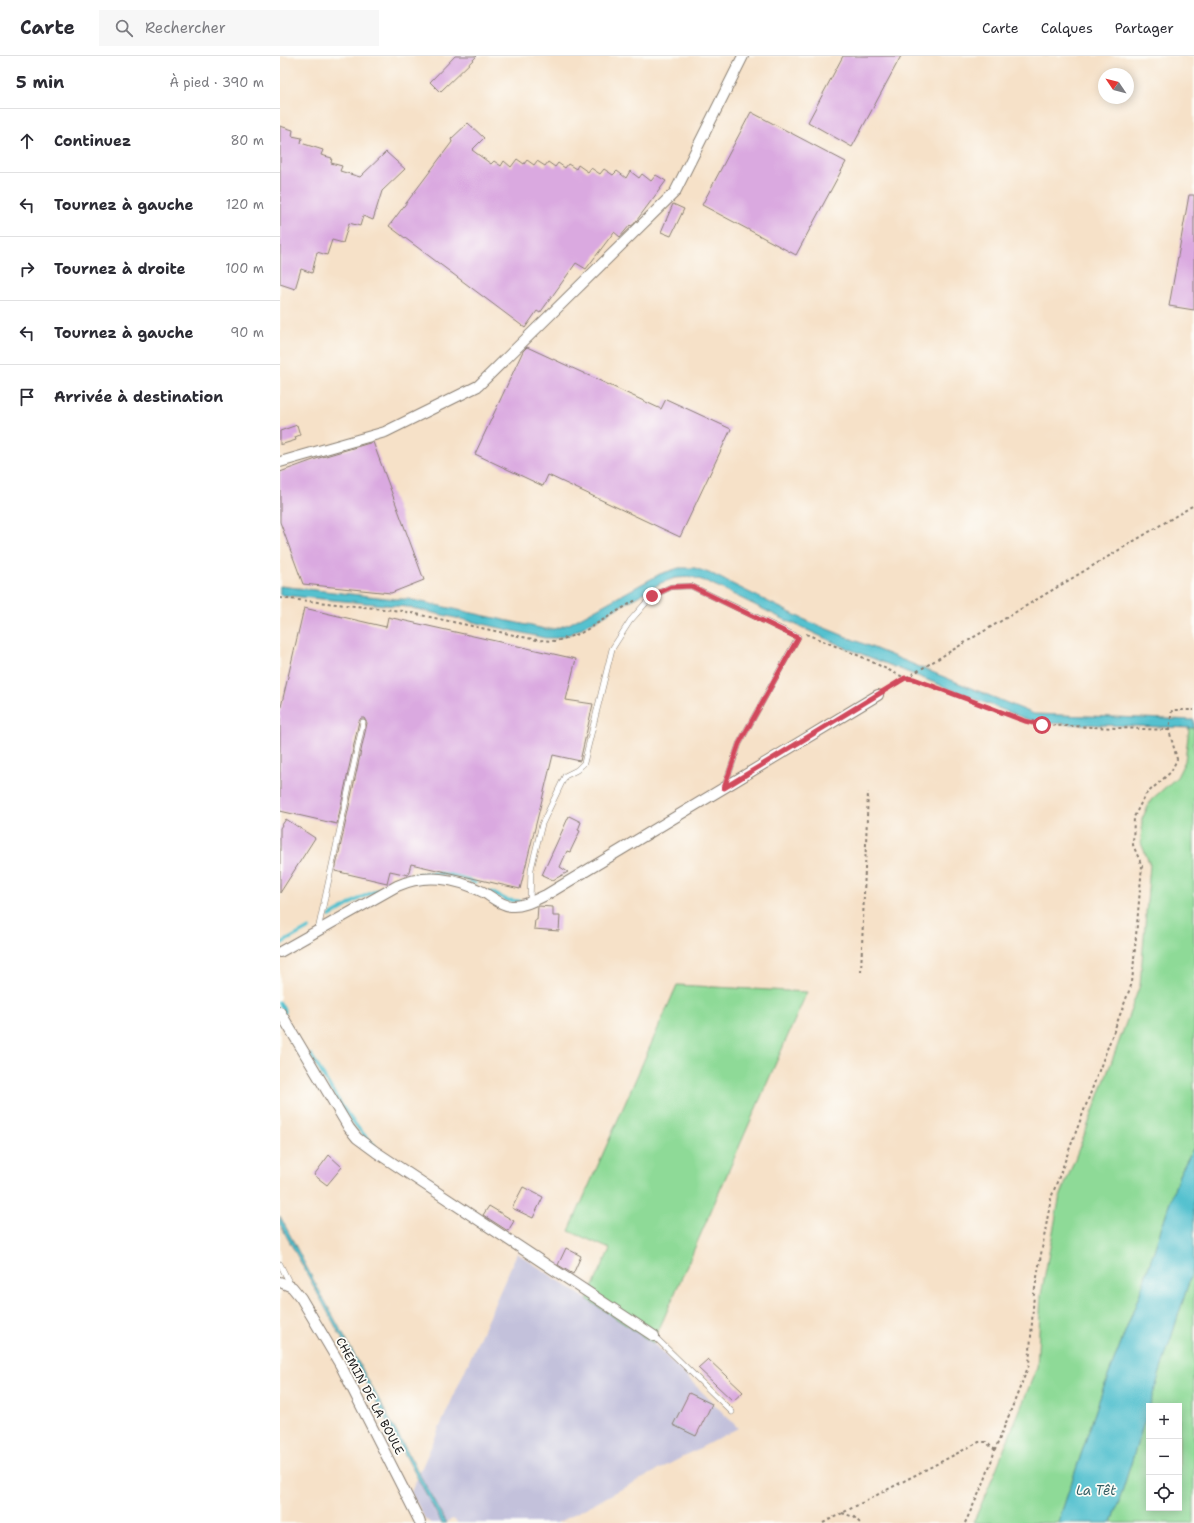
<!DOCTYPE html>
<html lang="fr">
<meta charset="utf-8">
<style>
body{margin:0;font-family:"Shantell Sans",sans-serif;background:#f7f7f7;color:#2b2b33}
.controls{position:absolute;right:12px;bottom:12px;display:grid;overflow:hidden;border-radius:0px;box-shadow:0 2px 10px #0003}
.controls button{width:36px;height:36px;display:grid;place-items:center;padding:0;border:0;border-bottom:1px solid #e1e1e2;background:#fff;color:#2b2b33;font:20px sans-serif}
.compass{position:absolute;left:818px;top:12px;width:36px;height:36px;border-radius:50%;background:#fff;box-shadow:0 2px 10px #0003;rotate:305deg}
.stop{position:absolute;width:12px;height:12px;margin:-9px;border:3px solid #d1495b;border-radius:50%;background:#fff}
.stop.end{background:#d1495b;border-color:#fff;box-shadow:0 1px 4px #0008}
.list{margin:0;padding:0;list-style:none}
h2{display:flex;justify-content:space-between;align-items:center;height:52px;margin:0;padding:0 16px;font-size:17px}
h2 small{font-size:13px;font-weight:400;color:#7c7c81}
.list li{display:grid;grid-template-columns:26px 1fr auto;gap:12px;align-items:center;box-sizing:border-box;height:64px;padding:0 16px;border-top:1px solid #e1e1e2}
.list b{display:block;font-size:15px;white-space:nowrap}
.list em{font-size:13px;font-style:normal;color:#7c7c81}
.icon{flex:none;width:22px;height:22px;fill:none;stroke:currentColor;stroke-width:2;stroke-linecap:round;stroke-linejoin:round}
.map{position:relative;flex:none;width:914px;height:1467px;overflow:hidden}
header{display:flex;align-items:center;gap:24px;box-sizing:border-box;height:56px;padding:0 20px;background:#fff;border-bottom:1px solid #e1e1e2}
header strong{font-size:19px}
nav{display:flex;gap:22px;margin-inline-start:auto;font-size:14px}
.search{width:280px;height:36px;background:#f7f7f7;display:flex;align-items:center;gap:10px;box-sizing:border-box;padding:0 14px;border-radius:0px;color:#7c7c81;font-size:15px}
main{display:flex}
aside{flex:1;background:#fff}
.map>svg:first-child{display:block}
.industrial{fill:#c3c1db}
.green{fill:#8eda97;stroke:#557b5a}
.water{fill:#55c1cf;stroke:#386e76}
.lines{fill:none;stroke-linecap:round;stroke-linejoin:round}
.stream{stroke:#55c1cf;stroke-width:3.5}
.building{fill:#daa9e0}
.lane-casing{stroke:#897e72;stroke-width:6}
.street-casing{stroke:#897e72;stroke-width:12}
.path{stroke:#897e72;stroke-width:2;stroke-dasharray:3 3;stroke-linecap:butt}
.lane{stroke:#fff;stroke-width:5}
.street{stroke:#fff;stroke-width:10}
.route{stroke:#d1495b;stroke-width:5}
.labels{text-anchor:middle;stroke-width:3.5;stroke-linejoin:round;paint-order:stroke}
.street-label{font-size:12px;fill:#1c1c1c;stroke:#fdfcf7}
.water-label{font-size:13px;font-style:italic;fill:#335e64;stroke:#fdfcf7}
</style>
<header>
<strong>Carte</strong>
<div class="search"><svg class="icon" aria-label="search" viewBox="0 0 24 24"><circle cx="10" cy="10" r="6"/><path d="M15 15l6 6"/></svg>Rechercher</div>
<nav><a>Carte</a><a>Calques</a><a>Partager</a></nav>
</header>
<main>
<aside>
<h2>5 min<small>À pied · 390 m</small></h2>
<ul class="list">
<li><svg class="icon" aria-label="ahead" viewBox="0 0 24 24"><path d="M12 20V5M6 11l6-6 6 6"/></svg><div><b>Continuez</b></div><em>80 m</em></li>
<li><svg class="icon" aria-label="left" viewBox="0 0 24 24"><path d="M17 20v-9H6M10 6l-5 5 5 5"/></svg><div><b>Tournez à gauche</b></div><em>120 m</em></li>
<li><svg class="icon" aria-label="right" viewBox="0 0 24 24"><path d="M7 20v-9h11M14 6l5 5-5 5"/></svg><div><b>Tournez à droite</b></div><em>100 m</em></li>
<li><svg class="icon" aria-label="left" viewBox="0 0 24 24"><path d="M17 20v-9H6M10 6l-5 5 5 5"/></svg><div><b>Tournez à gauche</b></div><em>90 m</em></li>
<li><svg class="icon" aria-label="arrive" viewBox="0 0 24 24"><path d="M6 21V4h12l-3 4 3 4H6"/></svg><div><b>Arrivée à destination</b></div></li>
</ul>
</aside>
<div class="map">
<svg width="914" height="1467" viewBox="0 0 914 1467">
<rect width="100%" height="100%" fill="#fdfcf7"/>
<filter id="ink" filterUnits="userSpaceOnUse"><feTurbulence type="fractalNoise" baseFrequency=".025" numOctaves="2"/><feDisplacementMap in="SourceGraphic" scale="8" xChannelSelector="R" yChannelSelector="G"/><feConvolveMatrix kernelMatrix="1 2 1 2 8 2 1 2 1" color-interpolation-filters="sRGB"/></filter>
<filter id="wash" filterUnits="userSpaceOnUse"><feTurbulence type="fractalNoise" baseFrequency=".012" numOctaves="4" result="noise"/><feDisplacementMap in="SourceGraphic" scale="16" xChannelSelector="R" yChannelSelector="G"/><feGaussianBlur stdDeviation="0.9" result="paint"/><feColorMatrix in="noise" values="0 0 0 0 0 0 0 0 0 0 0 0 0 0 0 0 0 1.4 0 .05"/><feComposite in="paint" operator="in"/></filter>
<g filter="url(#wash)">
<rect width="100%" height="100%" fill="#f6e1c8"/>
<path class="industrial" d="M 237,1197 L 373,1287 L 458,1372 L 277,1467 L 178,1467 L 173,1463 L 163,1467 L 151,1467 L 145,1463 L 131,1436 Z"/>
<path class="green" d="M 914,668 L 914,1091 L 899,1119 L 859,1240 L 822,1336 L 778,1467 L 693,1467 L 711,1426 L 757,1311 L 761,1239 L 779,1144 L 808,1069 L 860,929 L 870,809 L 861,787 L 862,763 L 871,744 L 897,721 L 905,705 L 909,672 Z
M 397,929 L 527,936 L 373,1287 L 307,1243 L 330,1193 L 289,1175 Z
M 914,1210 L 914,1467 L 832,1467 L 869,1351 L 869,1452 L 899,1452 L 899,1350 L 869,1350 Z"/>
<path class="water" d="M 399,512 L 415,512 L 434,519 L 523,563 L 754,658 L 914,664 L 914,672 L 761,667 L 746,663 L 564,591 L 497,560 L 428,526 L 412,521 L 395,522 L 381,527 L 293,577 L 277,582 L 265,582 L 127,551 L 0,539 L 0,530 L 115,543 L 128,543 L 265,573 L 274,573 L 289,568 L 380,518 Z
M 914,1091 L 914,1210 L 832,1467 L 778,1467 L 822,1336 L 859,1240 L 899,1119 Z
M 0,1160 L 29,1216 L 166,1467 L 162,1467 L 0,1168 Z"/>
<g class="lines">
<path class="stream" d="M 127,821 C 149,814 175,817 195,827
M 211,836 L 227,844 L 239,845
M 50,860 L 82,841 L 118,825
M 0,888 L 29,872
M 0,947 L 5,956
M 31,999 C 50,1030 67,1064 94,1089"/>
</g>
<g id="blocks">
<path class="building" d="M 175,0 L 197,0 L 160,36 L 150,26 Z
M 563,0 L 621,0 L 572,91 L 528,66 Z
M 471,56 L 566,106 L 516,199 L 422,149 Z
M 188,67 L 204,82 L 192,94 L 211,108 L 214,105 L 221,110 L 224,105 L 231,111 L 237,103 L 244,108 L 247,104 L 254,109 L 257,105 L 265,110 L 268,106 L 275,111 L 278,107 L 285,112 L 288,108 L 296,113 L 298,109 L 308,116 L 311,112 L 320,118 L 324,113 L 333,119 L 337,115 L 346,122 L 350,115 L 359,122 L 362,118 L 371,125 L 376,119 L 386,125 L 354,168 L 351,170 L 350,169 L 340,181 L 334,176 L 306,213 L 296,207 L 260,257 L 257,255 L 245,272 L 109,170 L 172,86 L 171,83 Z
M 0,70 L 13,74 L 12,80 L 22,82 L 21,87 L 43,94 L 41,99 L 52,102 L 51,107 L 62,110 L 60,115 L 80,121 L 106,96 L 125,113 L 102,135 L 93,164 L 83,160 L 80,170 L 69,167 L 63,187 L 52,184 L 47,199 L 37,196 L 32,217 L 21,213 L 15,233 L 0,228 Z
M 909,139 L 914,139 L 914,254 L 889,250 Z
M 393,148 L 404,153 L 391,180 L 381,176 Z
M 247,291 L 381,353 L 386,343 L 451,373 L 400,481 L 268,419 L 263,430 L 195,398 L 243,295 Z
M 17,369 L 20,379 L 15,381 L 16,384 L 0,389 L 0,375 Z
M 93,386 L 144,524 L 111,537 L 23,528 L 0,466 L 0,416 L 39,402 Z
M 24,552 L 106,571 L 108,561 L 296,603 L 286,644 L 313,648 L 300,705 L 273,699 L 240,833 L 131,808 L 128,819 L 110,815 L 107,827 L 55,815 L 87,667 L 84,662 L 81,662 L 79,665 L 57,768 L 0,755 L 0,655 Z
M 289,760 L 301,766 L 298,774 L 300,775 L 290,796 L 287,795 L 280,811 L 288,816 L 273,824 L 262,819 Z
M 6,763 L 35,782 L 0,837 L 0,772 Z
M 258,850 L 273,851 L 273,860 L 280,860 L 279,875 L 254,873 L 255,864 L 257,864 Z
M 49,1099 L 62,1111 L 47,1129 L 34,1119 Z
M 243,1131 L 263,1141 L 253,1162 L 232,1152 Z
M 209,1150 L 234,1165 L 228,1175 L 203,1159 Z
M 286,1192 L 301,1200 L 293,1218 L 278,1209 Z
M 428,1303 L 463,1336 L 453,1345 L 418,1312 Z
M 409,1337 L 432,1348 L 416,1380 L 393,1369 Z"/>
</g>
</g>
<g filter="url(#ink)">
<use href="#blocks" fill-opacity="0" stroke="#897e72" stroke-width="1"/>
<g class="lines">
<defs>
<path id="lane" d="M 250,847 L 251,813 L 262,768 L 285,720 L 297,714 L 304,707 L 332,593 L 350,565 L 372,540 L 391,531 L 411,530 L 518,581 L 459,688 L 444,732
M 38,874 L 83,666
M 0,1208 L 11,1230
M 374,1280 L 452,1356"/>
<path id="street" d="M 0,406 L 105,376 L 198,330 L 395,136 L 463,0
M 0,896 L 117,830 C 145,817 176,822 203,836 C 212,841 220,849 231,850 C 243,851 255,844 266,839 L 598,639
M 0,956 L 69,1072 L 77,1082 L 96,1096 L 374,1280
M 0,1226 L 12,1231 L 21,1242 L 61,1310 L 139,1464 L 140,1467"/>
</defs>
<use href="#lane" class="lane-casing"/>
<use href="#street" class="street-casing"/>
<path class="path" d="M 0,542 L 122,555 L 257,584 L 276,585 L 301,577 L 356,544
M 526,578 L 582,601 L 625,622 L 634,623 L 745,665 L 762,669 L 889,674
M 606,634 L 914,449
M 581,916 L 588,736
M 562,1457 L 574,1461 L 580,1467
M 543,1467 L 699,1386 L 706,1386 L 715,1394
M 685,1467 L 705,1424 L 715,1394 L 749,1309 L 754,1238 L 771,1142 L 852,927 L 862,810 L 853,789 L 854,761 L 865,739 L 891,716 L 897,703 L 889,674 L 892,654 L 914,654"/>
<use href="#lane" class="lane"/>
<use href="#street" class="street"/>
</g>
</g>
<g class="lines" filter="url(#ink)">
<path class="route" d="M 372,540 L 391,531 L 411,530 L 518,582 L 459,688 L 444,732 L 625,622 L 634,623 L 745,665 L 762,669"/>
</g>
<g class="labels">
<g class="street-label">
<text transform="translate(90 1340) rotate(62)" y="4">CHEMIN DE LA BOULE</text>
</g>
<g class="water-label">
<text x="816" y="1439">La Têt</text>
</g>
</g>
</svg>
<div class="controls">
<button>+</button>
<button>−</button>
<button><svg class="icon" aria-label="locate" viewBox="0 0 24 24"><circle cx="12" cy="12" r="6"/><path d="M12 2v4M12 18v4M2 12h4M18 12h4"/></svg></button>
</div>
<svg class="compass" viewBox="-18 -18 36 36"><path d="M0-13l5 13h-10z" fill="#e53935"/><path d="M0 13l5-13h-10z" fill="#7c7c81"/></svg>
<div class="stop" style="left:762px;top:669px"></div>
<div class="stop end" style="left:372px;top:540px"></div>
</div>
</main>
